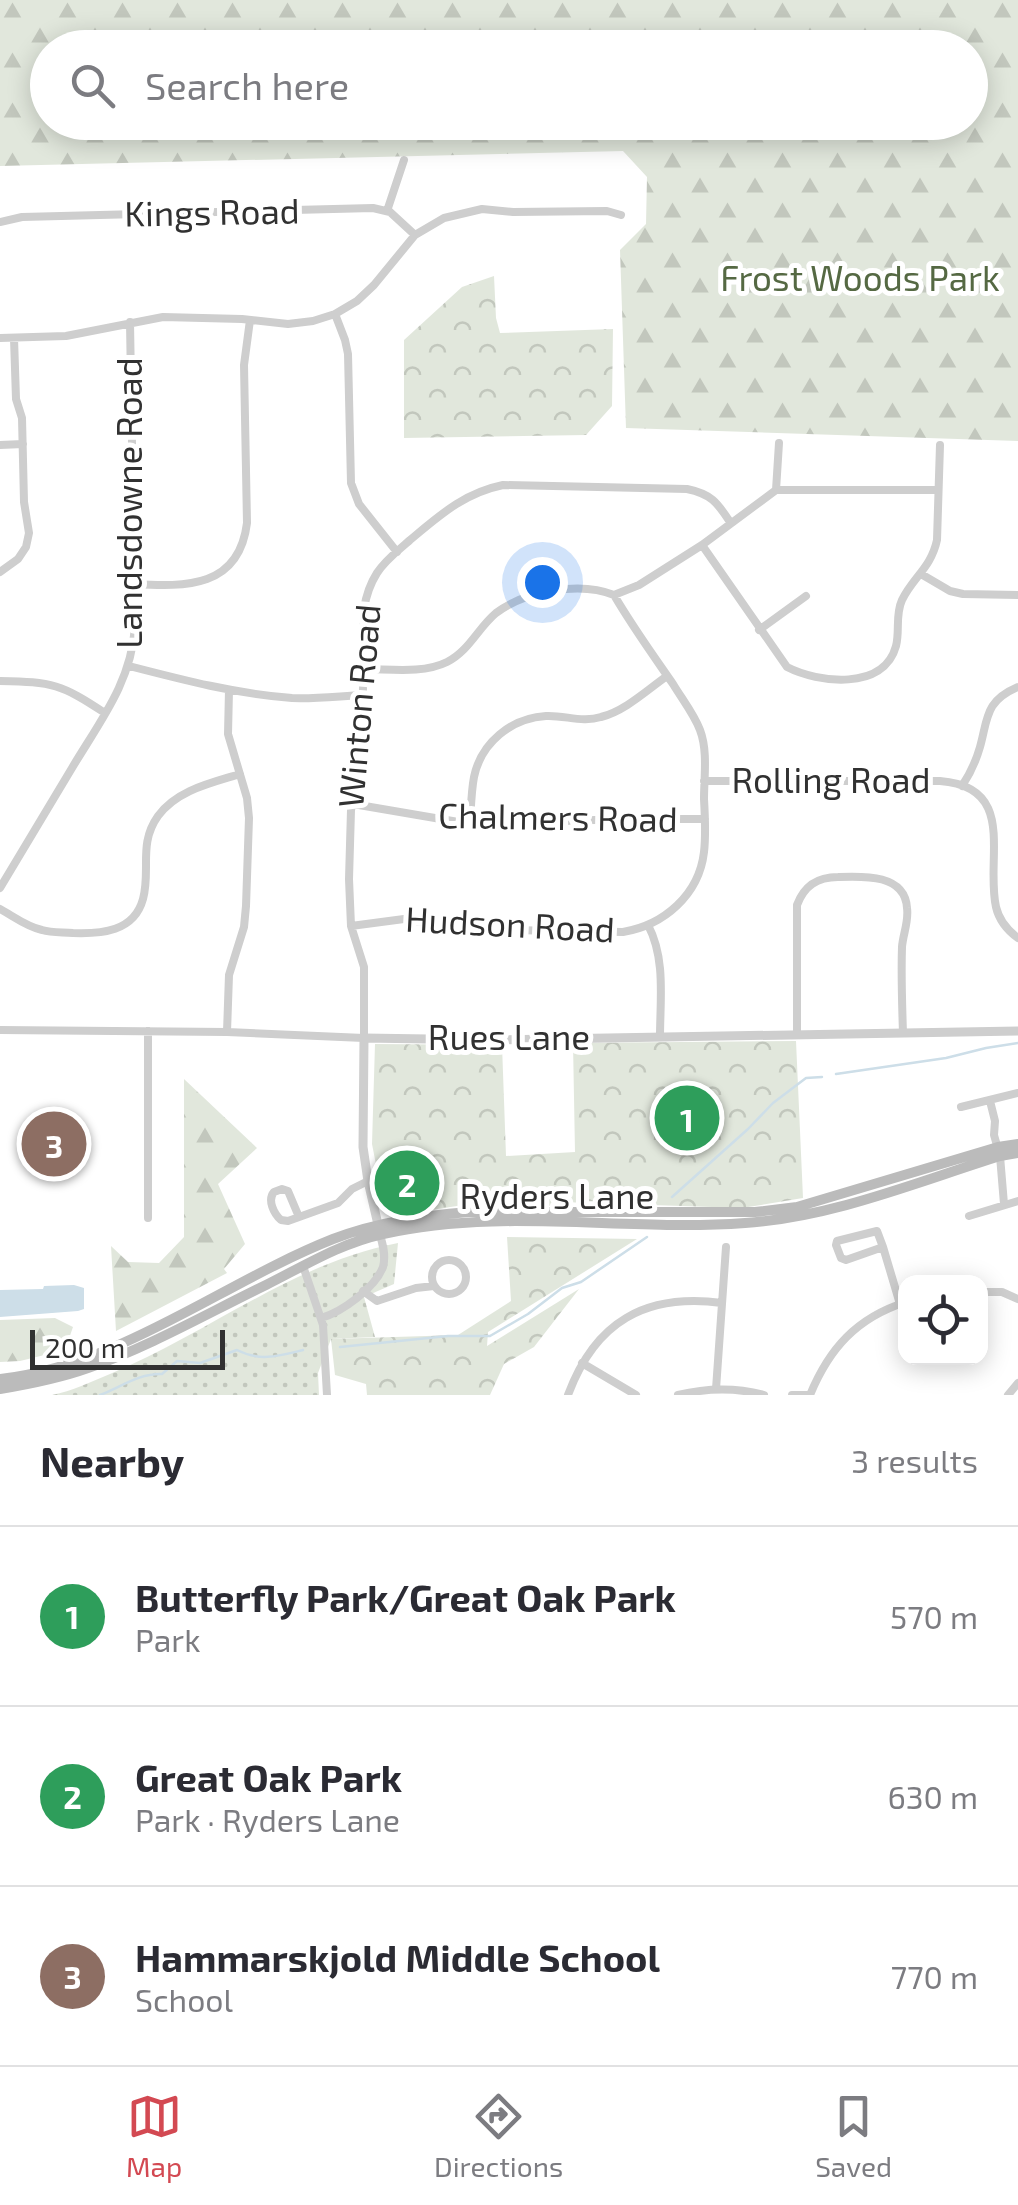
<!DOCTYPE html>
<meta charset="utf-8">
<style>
body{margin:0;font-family:"Exo 2",sans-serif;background:#f2f2f3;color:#2b2b33}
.controls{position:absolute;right:30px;bottom:30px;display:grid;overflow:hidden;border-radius:20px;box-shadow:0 5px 25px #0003}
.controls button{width:90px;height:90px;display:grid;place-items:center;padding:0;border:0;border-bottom:2px solid #e1e1e2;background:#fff;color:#2b2b33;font:50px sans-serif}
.scale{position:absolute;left:30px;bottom:25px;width:195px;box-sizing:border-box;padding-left:10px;border:5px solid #313131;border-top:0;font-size:28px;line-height:35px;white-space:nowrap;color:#313131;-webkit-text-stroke:8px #fff;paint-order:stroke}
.you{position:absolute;left:542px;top:582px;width:35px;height:35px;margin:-25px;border:8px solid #fff;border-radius:50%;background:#1a73e8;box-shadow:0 0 0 15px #1a73e833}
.badge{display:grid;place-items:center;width:65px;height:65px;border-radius:50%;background:#d34952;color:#fff;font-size:32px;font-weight:700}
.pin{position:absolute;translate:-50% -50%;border:5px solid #fff;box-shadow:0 2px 10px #0006}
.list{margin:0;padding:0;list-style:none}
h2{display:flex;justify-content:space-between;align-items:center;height:130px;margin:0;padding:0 40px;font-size:42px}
h2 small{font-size:32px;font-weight:400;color:#7c7c81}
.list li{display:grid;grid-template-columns:65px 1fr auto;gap:30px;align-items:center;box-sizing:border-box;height:180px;padding:0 40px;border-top:2px solid #e1e1e2}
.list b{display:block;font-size:38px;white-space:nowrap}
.list p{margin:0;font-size:32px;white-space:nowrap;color:#7c7c81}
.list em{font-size:32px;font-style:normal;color:#7c7c81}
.icon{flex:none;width:55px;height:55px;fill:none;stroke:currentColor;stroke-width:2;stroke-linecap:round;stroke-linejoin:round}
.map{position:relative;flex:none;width:1018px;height:1395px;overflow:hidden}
.search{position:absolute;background:#fff;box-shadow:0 5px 25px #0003;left:30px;right:30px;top:30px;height:110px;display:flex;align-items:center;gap:25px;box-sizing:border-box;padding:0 35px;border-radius:55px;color:#7c7c81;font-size:38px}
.sheet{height:670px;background:#fff}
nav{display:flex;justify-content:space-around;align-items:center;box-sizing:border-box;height:140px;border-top:2px solid #e1e1e2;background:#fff;font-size:28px;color:#7c7c81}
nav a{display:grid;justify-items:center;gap:5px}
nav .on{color:#d34952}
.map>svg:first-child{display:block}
.grass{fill:url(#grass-dots)}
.forest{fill:url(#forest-firs);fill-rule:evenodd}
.park{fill:url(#park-crowns)}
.water{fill:#cddee8}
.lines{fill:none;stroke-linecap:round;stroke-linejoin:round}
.stream{stroke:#cddee8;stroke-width:2.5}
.minor{stroke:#cecece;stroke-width:8}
.tertiary{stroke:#cecece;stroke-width:9}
.secondary{stroke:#bbb;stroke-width:10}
.labels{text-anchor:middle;stroke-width:10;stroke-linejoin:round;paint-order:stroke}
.street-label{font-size:35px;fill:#313131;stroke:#fff}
.park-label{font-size:35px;fill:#556943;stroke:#fff}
</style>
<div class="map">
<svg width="1018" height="1395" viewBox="0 0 1018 1395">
<defs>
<pattern id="grass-dots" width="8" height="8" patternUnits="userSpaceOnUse" patternTransform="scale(2.5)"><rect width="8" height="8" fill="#e1e7dc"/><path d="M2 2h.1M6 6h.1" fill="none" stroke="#c2c7bd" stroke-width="1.8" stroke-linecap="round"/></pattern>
<pattern id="forest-firs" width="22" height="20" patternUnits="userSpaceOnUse" patternTransform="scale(2.5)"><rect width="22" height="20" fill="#e1e7dc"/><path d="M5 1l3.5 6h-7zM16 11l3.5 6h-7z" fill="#c2c7bd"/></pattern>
<pattern id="park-crowns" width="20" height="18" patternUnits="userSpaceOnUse" patternTransform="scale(2.5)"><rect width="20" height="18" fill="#e1e7dc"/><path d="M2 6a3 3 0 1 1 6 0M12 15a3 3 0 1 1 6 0" fill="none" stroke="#c2c7bd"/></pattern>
</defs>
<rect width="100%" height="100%" fill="#fff"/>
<path class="grass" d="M 398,1243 L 394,1284 L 364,1297 L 375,1337 L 331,1339 L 318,1373 L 319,1395 L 52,1395 C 72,1391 91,1382 110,1374 C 207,1334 293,1263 398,1243 Z"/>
<path class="forest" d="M 0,0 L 1018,0 L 1018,441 L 626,428 L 620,250 L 646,224 L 647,177 L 623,151 L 0,166 ZM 48,48 L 970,48 L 970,122 L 48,122 Z
M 184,1079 L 257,1148 L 218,1184 L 245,1244 L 224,1269 L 227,1273 L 116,1331 L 111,1246 L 128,1262 L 159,1263 L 184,1237 Z
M 55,1318 L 73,1327 L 65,1350 L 20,1361 L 0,1362 L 0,1320 Z"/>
<path class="park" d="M 494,276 L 496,318 L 500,333 L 613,329 L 612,406 L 586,435 L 404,438 L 404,340 L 462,287 Z
M 796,1041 L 803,1198 L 742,1208 L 561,1202 L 556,1206 C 526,1205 496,1203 466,1205 C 440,1207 409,1217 385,1211 L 372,1144 L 375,1044 L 502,1045 L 506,1156 L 575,1152 L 573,1043 Z
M 507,1237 L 637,1239 L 488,1332 L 487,1346 L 579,1289 L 534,1347 L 504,1364 L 490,1395 L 367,1395 L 366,1384 L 335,1375 L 331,1339 L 458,1335 L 511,1301 Z"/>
<path class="water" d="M 74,1285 L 84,1288 L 84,1309 L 78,1311 L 0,1317 L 0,1290 L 43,1289 L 44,1286 Z"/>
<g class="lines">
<path class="stream" d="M 836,1074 L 946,1058 L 986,1048 L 1018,1043
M 672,1197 L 748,1129 L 773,1103 L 806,1078 L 822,1077
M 340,1347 L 448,1336 L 490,1336 L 528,1314 L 562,1288 L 581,1282 L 647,1237
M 100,1395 C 121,1387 139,1373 162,1374 L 177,1361 L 200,1363 L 237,1350 C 260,1362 279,1356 303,1350"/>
<path class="minor" d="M 387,211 L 404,160
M 0,222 L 22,217 L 373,208 L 390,212 L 415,235
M 335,314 L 345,340 L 348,354 L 351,483 L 359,504 L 397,552
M 0,338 L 66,336 L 163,317 L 242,319 L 288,324 L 313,321 L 335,314 L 357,301 L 374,285 L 415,235 L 444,218 L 482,209 L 513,212 L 607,211 L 621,215
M 0,445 L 23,444
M 776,490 L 779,443
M 702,545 L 787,667 C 818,683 884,691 896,646 C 900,631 895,615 902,600 C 913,577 931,568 937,540 L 940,445
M 0,572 L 18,559 L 26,547 L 29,533 L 24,502 L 22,418 L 16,399 L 14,338
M 921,574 L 950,591 L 963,594 L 1018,595
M 134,584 C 186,587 239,588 247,523 L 244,365 L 250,320
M 759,630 L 806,596
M 129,666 C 183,680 237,694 292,698 C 316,699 340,696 363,695
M 364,669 C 390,669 423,674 447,662 C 469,651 478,628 496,613 C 525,591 580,581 614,595 L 639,585 L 702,545 L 776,490 L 938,490
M 0,681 C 53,682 61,684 105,713
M 704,781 L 940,781 C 1018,787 985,858 996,907 C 999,920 1007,930 1018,938
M 962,786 C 970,774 976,761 980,747 C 988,718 985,701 1018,687
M 353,804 L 470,824 L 627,819 L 705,819
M 470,824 C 471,809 471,793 474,777 C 481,743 511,718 546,716 C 565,715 582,723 601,717 C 625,711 647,690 667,676
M 0,888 C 24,848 48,808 72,768 C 100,721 131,683 135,627 L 130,322
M 0,909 C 13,916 27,927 42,930 C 52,933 62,932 73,933 C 101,934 134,932 143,899 C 151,870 138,844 158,816 C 177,790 211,783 240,774
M 648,925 C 666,959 660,1000 660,1037
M 351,926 L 404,919 L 458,929 L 623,932 C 664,925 699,895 704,852 C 706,835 705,816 704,799 C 704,777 708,751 700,730 C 694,714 682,699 673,684 C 653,655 632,626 614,595
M 0,1030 L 227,1032 L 364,1038 L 364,967 L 351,926 L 349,879 L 351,810 L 362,764 L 364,609 C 366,596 370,584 377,573 C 386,559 399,550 410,540 C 440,515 464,493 503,485 L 687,489 C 711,494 717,502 730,522
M 227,1032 L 229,975 L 244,927 L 246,906 L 249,818 L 247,798 L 228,734 L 229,690
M 797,1035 L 797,905 C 804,886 817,877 838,877 C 864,876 905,874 907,908 C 909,921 903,934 902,947 C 901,975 902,1004 903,1033
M 990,1101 L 995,1121 L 994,1135 L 1000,1156 L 1004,1204
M 961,1107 L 1018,1093
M 969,1216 L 1018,1201
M 299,1217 L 288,1191 L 282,1189 L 274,1192 C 267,1200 274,1214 281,1220 L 288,1221 L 338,1203 L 352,1189 L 368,1181
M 148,1218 L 148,1031
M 877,1231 L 883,1247 L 846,1260 L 841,1258 L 836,1245 L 837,1241 Z
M 883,1247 L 900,1304
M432 1277a17 17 0 1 1 34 0a17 17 0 1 1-34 0Z
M 303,1266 L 323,1325 L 327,1395
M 363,1291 L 377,1301 L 416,1288 L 434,1286
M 980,1292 L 1002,1292 L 1018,1299
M 321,1318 C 342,1312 375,1288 383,1267 C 386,1256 383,1245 380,1235
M 582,1363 L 636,1395
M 716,1389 L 726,1247
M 568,1395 C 595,1322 645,1293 722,1303
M 678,1395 C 707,1388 734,1387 764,1395
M 792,1395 L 808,1395
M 810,1395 C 829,1349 856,1318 906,1302
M 1008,1395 L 1018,1383"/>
<path class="tertiary" d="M 379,1229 L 368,1181 L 363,1147 L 364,1038 L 494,1040 L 1018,1031"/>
<path class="secondary" d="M 0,1379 C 122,1365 222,1283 333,1239 C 377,1222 422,1216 469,1212 L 755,1212 L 797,1207 L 998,1147 L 1018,1144
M 0,1389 C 30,1384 60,1378 88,1368 C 149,1347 208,1313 266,1285 C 304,1266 341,1243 383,1234 C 502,1207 625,1232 745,1223 C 833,1217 917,1182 1000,1156 L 1018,1153"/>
</g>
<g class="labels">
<g class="street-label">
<text transform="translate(212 213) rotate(-1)" y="12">Kings Road</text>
<text transform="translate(130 503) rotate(-90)" y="12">Landsdowne Road</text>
<text transform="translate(360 706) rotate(-85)" y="12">Winton Road</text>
<text x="831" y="793">Rolling Road</text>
<text transform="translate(558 818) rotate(1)" y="12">Chalmers Road</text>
<text transform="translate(510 925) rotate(3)" y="12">Hudson Road</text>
<text x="509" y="1050">Rues Lane</text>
<text x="557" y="1209">Ryders Lane</text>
</g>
<g class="park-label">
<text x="860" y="291">Frost Woods Park</text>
</g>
</g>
</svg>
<div class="controls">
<button><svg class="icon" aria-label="locate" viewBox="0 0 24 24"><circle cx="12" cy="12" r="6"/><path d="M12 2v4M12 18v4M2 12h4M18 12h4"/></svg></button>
</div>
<div class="scale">200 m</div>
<div class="you"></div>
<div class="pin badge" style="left:687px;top:1118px;background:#2e9e5b">1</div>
<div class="pin badge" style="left:407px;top:1183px;background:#2e9e5b">2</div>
<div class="pin badge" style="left:54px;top:1144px;background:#8d6e63">3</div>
<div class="search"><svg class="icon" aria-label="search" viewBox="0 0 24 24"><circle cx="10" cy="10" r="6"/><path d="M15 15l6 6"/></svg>Search here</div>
</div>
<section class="sheet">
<h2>Nearby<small>3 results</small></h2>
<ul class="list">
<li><span class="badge" style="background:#2e9e5b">1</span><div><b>Butterfly Park/Great Oak Park</b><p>Park</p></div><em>570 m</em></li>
<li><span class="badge" style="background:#2e9e5b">2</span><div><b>Great Oak Park</b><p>Park · Ryders Lane</p></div><em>630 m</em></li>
<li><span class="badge" style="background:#8d6e63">3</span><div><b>Hammarskjold Middle School</b><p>School</p></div><em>770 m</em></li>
</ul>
</section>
<nav>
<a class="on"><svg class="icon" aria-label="map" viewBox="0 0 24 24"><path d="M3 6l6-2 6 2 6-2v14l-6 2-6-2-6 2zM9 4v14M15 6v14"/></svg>Map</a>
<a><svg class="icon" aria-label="directions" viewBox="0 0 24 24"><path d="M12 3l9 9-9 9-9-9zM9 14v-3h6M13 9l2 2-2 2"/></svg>Directions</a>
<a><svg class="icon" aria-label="saved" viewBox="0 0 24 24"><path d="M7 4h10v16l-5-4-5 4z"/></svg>Saved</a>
</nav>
